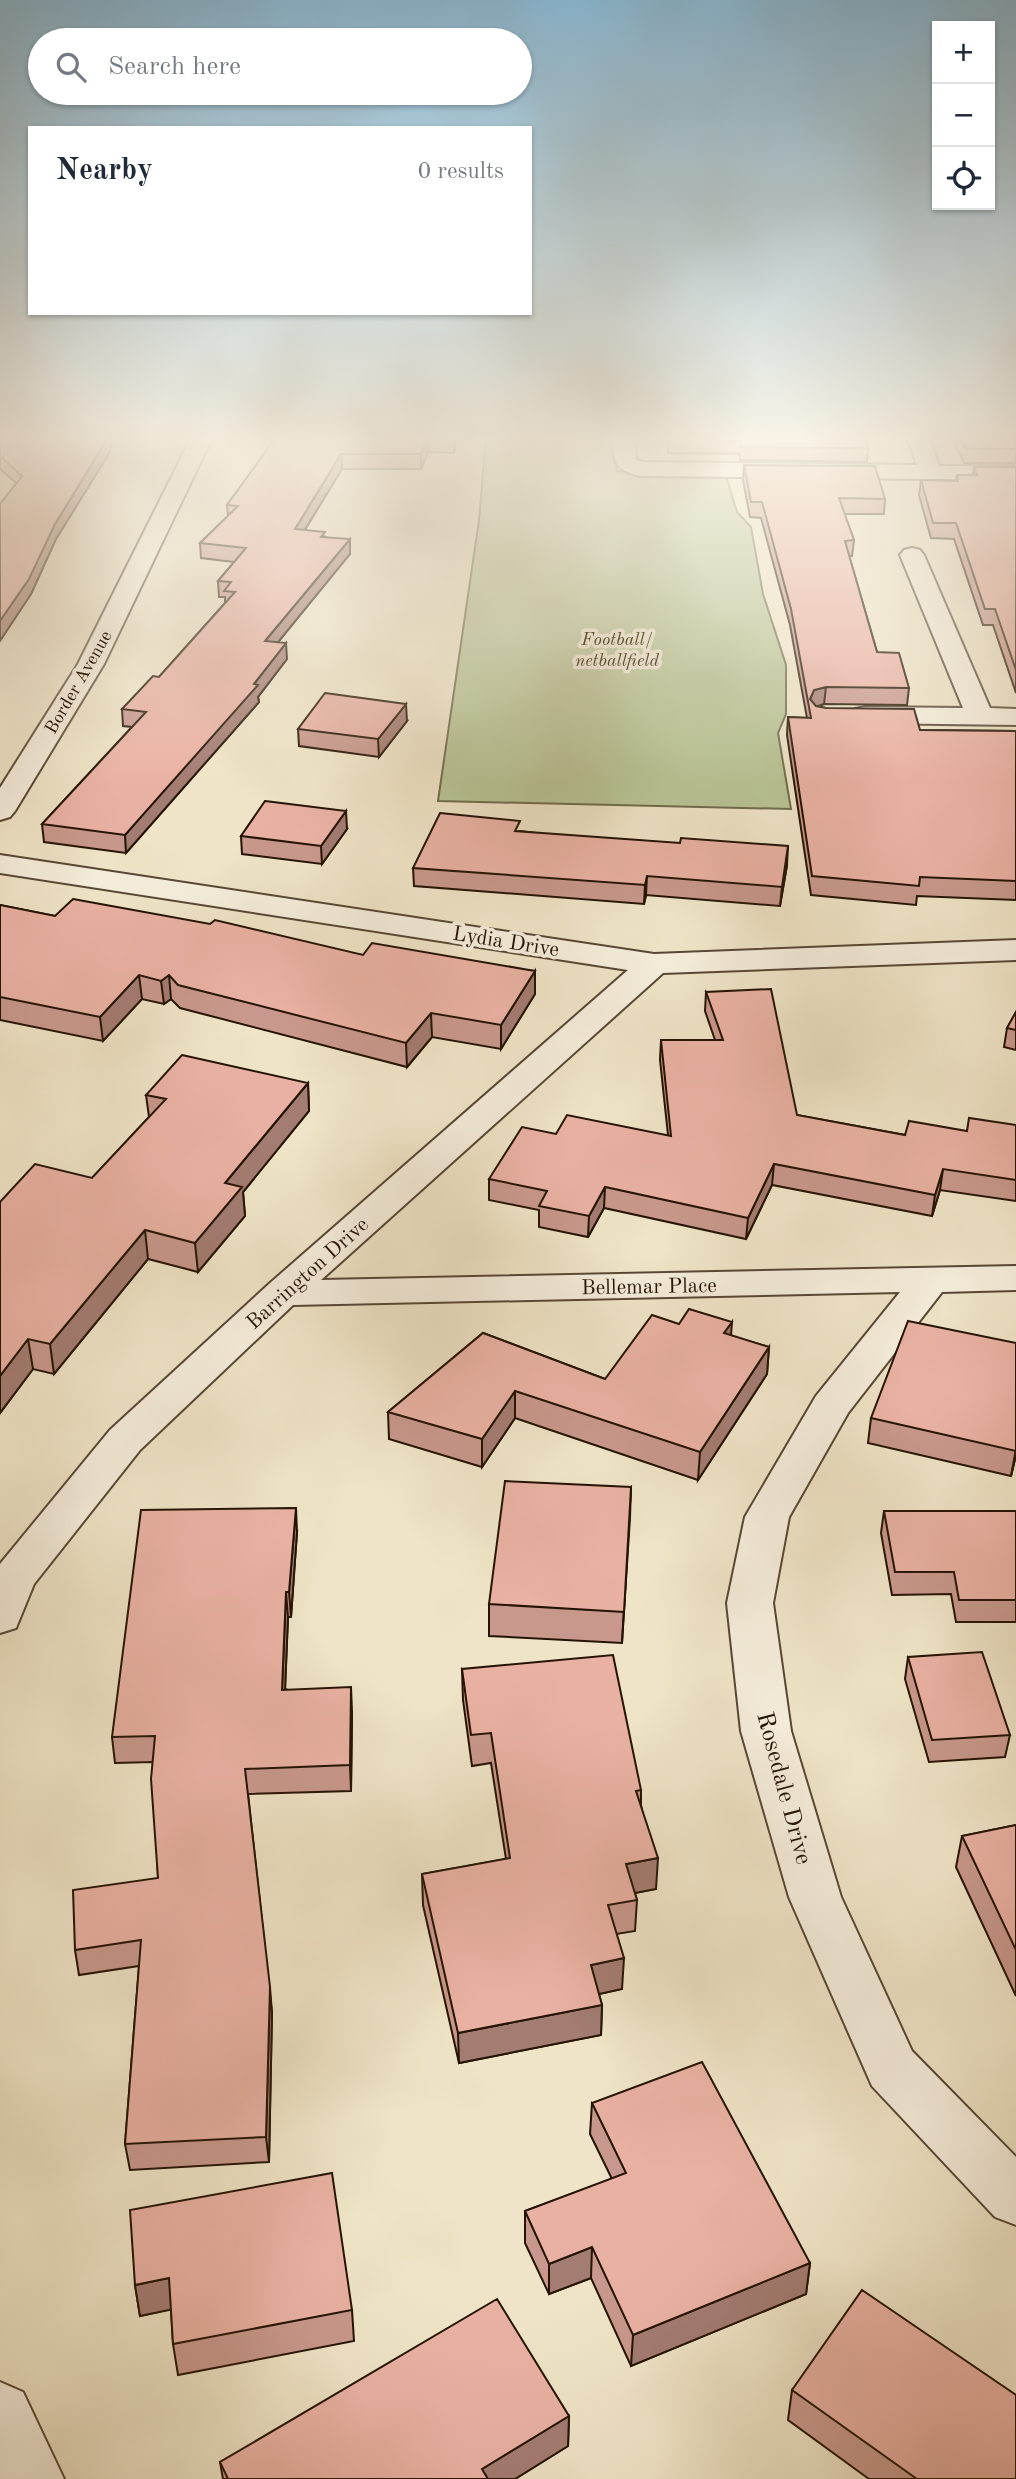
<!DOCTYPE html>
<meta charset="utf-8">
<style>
body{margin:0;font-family:"Old Standard TT",serif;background:#f2f2f3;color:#1f2937}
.controls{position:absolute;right:21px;top:21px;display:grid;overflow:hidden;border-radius:0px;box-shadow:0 2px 5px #0004}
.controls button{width:63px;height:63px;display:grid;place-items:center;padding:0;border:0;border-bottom:2px solid #e0e1e3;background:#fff;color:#1f2937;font:35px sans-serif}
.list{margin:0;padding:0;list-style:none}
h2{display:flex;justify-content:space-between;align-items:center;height:91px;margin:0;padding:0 28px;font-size:30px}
h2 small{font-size:23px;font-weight:400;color:#747a83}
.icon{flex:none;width:38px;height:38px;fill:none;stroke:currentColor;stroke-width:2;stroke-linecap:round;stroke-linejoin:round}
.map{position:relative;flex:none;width:1016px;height:2479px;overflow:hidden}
.search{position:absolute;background:#fff;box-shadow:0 2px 5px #0004;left:28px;top:28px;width:504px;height:77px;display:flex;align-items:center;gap:18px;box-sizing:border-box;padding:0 24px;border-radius:38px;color:#747a83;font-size:26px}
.panel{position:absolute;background:#fff;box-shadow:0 2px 5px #0004;left:28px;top:126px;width:504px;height:189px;border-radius:0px}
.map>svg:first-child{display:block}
.green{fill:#b9c496;stroke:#6f6c4c;stroke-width:2}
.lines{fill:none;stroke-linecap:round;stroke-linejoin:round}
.street-casing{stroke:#584734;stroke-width:4}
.street{fill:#f5eddb;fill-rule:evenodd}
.wall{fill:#c8988c;stroke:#251303;stroke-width:2}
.shaded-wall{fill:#a37c72;stroke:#251303;stroke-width:2}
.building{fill:#e9b1a3;stroke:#251303;stroke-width:2}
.labels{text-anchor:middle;stroke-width:7;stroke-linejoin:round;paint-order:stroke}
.far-park-label{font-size:18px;font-style:italic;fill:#595136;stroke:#f5eddb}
.far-street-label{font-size:18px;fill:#251303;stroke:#f5eddb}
.street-label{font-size:21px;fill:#251303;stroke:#f5eddb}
.near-street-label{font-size:24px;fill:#251303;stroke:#f5eddb}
</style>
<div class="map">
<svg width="1016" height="2479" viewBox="0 0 1016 2479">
<rect width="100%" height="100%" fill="#efe4c7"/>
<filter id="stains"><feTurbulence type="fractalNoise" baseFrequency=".00286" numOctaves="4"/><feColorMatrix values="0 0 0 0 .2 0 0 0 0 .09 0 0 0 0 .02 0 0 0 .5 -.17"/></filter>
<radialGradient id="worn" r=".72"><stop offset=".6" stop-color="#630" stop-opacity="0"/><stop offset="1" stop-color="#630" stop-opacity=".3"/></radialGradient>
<path class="green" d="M 486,436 L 609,436 L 617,471 L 726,476 L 737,512 L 751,527 L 763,594 L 786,665 L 786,714 L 778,733 L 791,809 L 438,801 L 479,520 Z"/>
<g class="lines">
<defs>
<path id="street" d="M 192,436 L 213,436 L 104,664 L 15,811 L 10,817 L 0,820 L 0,788 L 78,664 Z
M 612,436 L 634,436 L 636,460 L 643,462 L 917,465 L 907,436 L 929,436 L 939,466 L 1016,466 L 1016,480 L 639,476 C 612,469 615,461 612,436 Z
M 912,548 L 920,550 L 924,555 L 990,708 L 1016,709 L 1016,725 L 865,723 L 855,721 L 851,715 L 855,709 L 865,707 L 963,708 L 900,555 L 904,550 Z
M 0,855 L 654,954 L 1016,940 L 1016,960 L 663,973 L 321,1280 L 1016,1266 L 1016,1290 L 942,1292 L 848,1413 L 789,1517 L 773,1603 L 791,1731 L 841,1897 L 912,2051 L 1016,2157 L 1016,2225 L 995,2217 L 872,2086 L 789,1897 L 741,1731 L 727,1603 L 745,1517 L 816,1396 L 900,1292 L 293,1305 L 140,1450 L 34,1584 L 16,1628 L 0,1633 L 0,1564 L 110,1430 L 269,1284 L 628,970 L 0,873 Z
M 0,2382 L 23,2392 L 64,2479 L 0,2479 Z"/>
</defs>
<use href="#street" class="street-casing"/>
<use href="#street" class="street"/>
</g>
<path class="wall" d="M 0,436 L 134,436 L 134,439 L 111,440 L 110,452 L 56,539 L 31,594 L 1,639 L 16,483 L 0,469 Z
M 272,436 L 457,436 L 454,453 L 428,452 L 421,469 L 342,469 L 305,530 L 326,537 L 350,554 L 278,642 L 287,659 L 258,697 L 259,702 L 126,853 L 44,842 L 42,824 L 132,727 L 123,726 L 122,709 L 159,677 L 225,603 L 225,597 L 219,597 L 218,581 L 234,562 L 201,558 L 200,543 L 228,516 L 227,505 L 272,443 Z
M 667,436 L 863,436 L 868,448 L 867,462 L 740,460 L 739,454 L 668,453 Z
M 952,436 L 1016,436 L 1016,463 L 964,463 Z
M 744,465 L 885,499 L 884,514 L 844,514 L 854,540 L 852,556 L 849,556 L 877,652 L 909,688 L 907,705 L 824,704 L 817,706 L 920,730 L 1016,731 L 1016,900 L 917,896 L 916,905 L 811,895 L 787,735 L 788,717 L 807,718 L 790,625 L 761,518 L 750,517 L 743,480 Z
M 974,467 L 1016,467 L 1016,693 L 993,625 L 983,625 L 954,539 L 931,538 L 919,495 L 921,480 L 956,481 L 957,475 L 973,475 Z
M 407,721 L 379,757 L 299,746 L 298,729 Z
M 347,829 L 322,864 L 242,854 L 241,836 Z
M 520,831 L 787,865 L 780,906 L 646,895 L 644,904 L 414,886 L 413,868 Z
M 0,905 L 55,916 L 363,955 L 535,971 L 535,994 L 501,1049 L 432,1037 L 407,1067 L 180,1008 L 171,999 L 164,1004 L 142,999 L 103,1041 L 0,1020 Z
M 706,992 L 797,1115 L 905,1135 L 967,1131 L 1016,1125 L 1016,1201 L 940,1190 L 932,1216 L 772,1185 L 746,1239 L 604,1208 L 588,1237 L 539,1227 L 539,1210 L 489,1200 L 489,1179 L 556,1134 L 668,1135 L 660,1060 L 661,1040 L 715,1040 L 705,1011 Z
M 1016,1012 L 1016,1050 L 1004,1047 L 1007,1028 Z
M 308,1083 L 309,1111 L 243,1192 L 245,1216 L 198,1272 L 148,1259 L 54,1374 L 33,1369 L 0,1413 L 0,1202 L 92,1178 L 149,1117 L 146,1095 Z
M 679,1324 L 731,1336 L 769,1347 L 767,1374 L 698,1480 L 515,1418 L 482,1467 L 389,1439 L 388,1412 L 483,1333 L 605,1379 Z
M 1016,1343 L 1016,1455 L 1011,1476 L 868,1443 L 871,1418 Z
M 631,1487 L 622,1643 L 489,1636 L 489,1604 Z
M 884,1511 L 1016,1511 L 1016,1622 L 956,1622 L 951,1594 L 892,1595 L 881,1533 Z
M 297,1532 L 291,1617 L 288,1617 L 285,1689 L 352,1712 L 351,1791 L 248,1794 L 272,2013 L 269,2162 L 130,2170 L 125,2144 L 139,1966 L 79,1975 L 75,1950 L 158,1878 L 153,1762 L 115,1763 L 112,1737 Z
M 908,1657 L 1010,1735 L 1005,1757 L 929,1762 L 905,1679 Z
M 462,1669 L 641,1790 L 641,1805 L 656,1889 L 635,1893 L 637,1900 L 635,1931 L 616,1934 L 622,1989 L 599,1994 L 602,2005 L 601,2035 L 459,2063 L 423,1905 L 422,1874 L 506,1859 L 491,1763 L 472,1766 L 463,1700 Z
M 1016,1825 L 1016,1996 L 956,1867 L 962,1836 Z
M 592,2103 L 810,2263 L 806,2294 L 631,2366 L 591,2278 L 549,2294 L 525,2243 L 525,2211 L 612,2179 L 590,2134 Z
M 135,2285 L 352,2310 L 354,2341 L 178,2375 L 173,2344 L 171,2309 L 140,2316 Z
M 792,2390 L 1016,2479 L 869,2479 L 788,2420 Z
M 569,2416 L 568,2446 L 515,2479 L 223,2479 L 220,2462 Z"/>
<path class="shaded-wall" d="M 109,436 L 111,436 L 111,440 L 110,452 L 56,539 L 31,594 L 0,641 L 0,621 L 55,524 Z
M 455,436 L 457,436 L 454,453 L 454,438 Z
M 427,438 L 428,452 L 421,469 L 421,454 Z
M 341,454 L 342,469 L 296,544 L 295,529 Z
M 350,539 L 350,554 L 266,657 L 265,641 Z
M 286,643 L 287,659 L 258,697 L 259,702 L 126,853 L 125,835 L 254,684 Z
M 826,687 L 824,704 L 813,708 L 810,699 L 814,690 Z
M 406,704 L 407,721 L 379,757 L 378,739 Z
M 346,811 L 347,829 L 322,864 L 321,846 Z
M 788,846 L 787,865 L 780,906 L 782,887 Z
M 647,876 L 646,895 L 644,904 L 645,885 Z
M 535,971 L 535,994 L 501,1049 L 501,1025 Z
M 139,975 L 142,999 L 103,1041 L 100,1017 Z
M 169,975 L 171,999 L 164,1004 L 161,981 Z
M 431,1013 L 432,1037 L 407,1067 L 406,1043 Z
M 308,1083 L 309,1111 L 243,1192 L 245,1216 L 198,1272 L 195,1243 L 225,1183 Z
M 774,1164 L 772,1185 L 746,1239 L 748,1218 Z
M 943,1169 L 940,1190 L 932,1216 L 935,1195 Z
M 605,1187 L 604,1208 L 588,1237 L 589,1216 Z
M 145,1230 L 148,1259 L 54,1374 L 50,1344 Z
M 732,1322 L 730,1349 L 724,1333 Z
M 28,1339 L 33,1369 L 0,1413 L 0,1376 Z
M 769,1347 L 767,1374 L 698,1480 L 700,1452 Z
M 515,1391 L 515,1418 L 482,1467 L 482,1439 Z
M 1016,1449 L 1016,1455 L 1011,1476 Z
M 631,1487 L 630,1518 L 622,1643 L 624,1612 Z
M 296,1508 L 297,1532 L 291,1617 L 289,1592 Z
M 286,1592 L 288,1617 L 284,1715 L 282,1690 Z
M 351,1687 L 352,1712 L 351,1791 L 350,1765 Z
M 658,1858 L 656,1889 L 624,1895 L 626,1864 Z
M 624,1958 L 622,1989 L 590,1996 L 591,1965 Z
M 270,1987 L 272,2013 L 269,2162 L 266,2137 Z
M 602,2005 L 601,2035 L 459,2063 L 458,2033 Z
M 592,2247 L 591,2278 L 549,2294 L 549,2264 Z
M 810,2263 L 806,2294 L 631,2366 L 633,2335 Z
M 169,2278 L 174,2309 L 140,2316 L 135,2285 Z
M 569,2416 L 568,2446 L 515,2479 L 482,2479 L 482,2469 Z"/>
<path class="building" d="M 0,436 L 109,436 L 55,524 L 29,579 L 0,621 L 0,504 L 22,476 L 0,456 Z
M 277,436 L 455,436 L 454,438 L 427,438 L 421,454 L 341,454 L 295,529 L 325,532 L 321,537 L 350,539 L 265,641 L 286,643 L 254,684 L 258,685 L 125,835 L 42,824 L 146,712 L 122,709 L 153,676 L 159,677 L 235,592 L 224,591 L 231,582 L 218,581 L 246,548 L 200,543 L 238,506 L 227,505 Z
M 668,436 L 863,436 L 868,448 L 741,447 L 740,441 L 668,440 Z
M 960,436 L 1016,436 L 1016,449 L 966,449 Z
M 744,465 L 875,466 L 885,499 L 839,498 L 854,540 L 845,541 L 877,652 L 899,653 L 909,688 L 826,687 L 814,690 L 810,699 L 816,706 L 826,708 L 914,709 L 920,730 L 1016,731 L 1016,881 L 920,877 L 919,886 L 812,876 L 788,717 L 811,718 L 791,609 L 762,502 L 751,502 Z
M 974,467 L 1016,467 L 1016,670 L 995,609 L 985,609 L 956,523 L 933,523 L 921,480 L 958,481 L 957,475 L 977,475 Z
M 325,693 L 406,704 L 378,739 L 298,729 Z
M 265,801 L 346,811 L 321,846 L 241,836 Z
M 440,813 L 520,821 L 515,831 L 680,843 L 681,838 L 788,846 L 782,887 L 647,876 L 645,885 L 413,868 Z
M 73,899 L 210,924 L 215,920 L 363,955 L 372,943 L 535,971 L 501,1025 L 431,1013 L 406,1043 L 178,985 L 169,975 L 161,981 L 139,975 L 100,1017 L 0,997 L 0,905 L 55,916 Z
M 771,989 L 797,1115 L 905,1135 L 909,1121 L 967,1131 L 969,1118 L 1016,1125 L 1016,1180 L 943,1169 L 935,1195 L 774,1164 L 748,1218 L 605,1187 L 589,1216 L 539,1206 L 547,1191 L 489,1179 L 522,1127 L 556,1134 L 567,1115 L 671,1136 L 661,1040 L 723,1040 L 706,992 Z
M 1016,1012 L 1016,1030 L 1007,1028 Z
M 182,1055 L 308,1083 L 225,1183 L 242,1187 L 195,1243 L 145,1230 L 50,1344 L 28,1339 L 0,1376 L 0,1202 L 35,1164 L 92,1178 L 166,1099 L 146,1095 Z
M 689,1309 L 732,1322 L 724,1333 L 769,1347 L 700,1452 L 515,1391 L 482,1439 L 388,1412 L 483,1333 L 605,1379 L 652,1315 L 679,1324 Z
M 908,1321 L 1016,1343 L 1016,1451 L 871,1418 Z
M 505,1481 L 631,1487 L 624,1612 L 489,1604 Z
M 296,1508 L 289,1592 L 286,1592 L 282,1690 L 351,1687 L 350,1765 L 245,1769 L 270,1987 L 266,2137 L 125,2144 L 141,1940 L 75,1950 L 73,1890 L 158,1878 L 151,1779 L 155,1736 L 112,1737 L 141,1510 Z
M 884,1511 L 1016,1511 L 1016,1600 L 959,1600 L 954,1572 L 895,1572 Z
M 982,1652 L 1010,1735 L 932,1740 L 908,1657 Z
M 613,1655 L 641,1790 L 636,1791 L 658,1858 L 626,1864 L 637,1900 L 608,1905 L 624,1958 L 591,1965 L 602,2005 L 458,2033 L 422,1874 L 510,1858 L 491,1733 L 471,1735 L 462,1669 Z
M 1016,1825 L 1016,1950 L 962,1836 Z
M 702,2062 L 810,2263 L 633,2335 L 592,2247 L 549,2264 L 525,2211 L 626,2173 L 592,2103 Z
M 332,2173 L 352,2310 L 173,2344 L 169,2278 L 135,2285 L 130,2210 Z
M 862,2290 L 1016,2395 L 1016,2479 L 917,2479 L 792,2390 Z
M 497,2299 L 569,2416 L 482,2469 L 488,2479 L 228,2479 L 220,2462 Z"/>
<linearGradient id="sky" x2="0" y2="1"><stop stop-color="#89b8d4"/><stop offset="0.56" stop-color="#f8f3e6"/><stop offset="1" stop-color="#f8f3e6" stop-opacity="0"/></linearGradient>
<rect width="1016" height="783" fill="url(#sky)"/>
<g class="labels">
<g class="far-park-label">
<text x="617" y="645">Football/<tspan x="617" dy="21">netballfield</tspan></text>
</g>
<g class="far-street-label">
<text transform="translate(78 682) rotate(-60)" y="6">Border Avenue</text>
</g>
<g class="street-label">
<text transform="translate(506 941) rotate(9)" y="7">Lydia Drive</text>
<text transform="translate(307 1273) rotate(-42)" y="7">Barrington Drive</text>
<text transform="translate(649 1286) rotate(-1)" y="7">Bellemar Place</text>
</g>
<g class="near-street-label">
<text transform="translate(785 1788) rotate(75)" y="8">Rosedale Drive</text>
</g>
</g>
<rect width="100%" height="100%" filter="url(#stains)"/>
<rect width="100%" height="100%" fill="url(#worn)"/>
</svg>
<div class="controls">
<button>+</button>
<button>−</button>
<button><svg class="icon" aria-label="locate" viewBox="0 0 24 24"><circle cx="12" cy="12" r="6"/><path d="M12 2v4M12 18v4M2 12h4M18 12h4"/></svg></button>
</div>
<div class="search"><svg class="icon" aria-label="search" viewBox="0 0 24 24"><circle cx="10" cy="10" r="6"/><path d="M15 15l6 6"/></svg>Search here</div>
<section class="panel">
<h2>Nearby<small>0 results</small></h2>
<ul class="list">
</ul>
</section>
</div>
